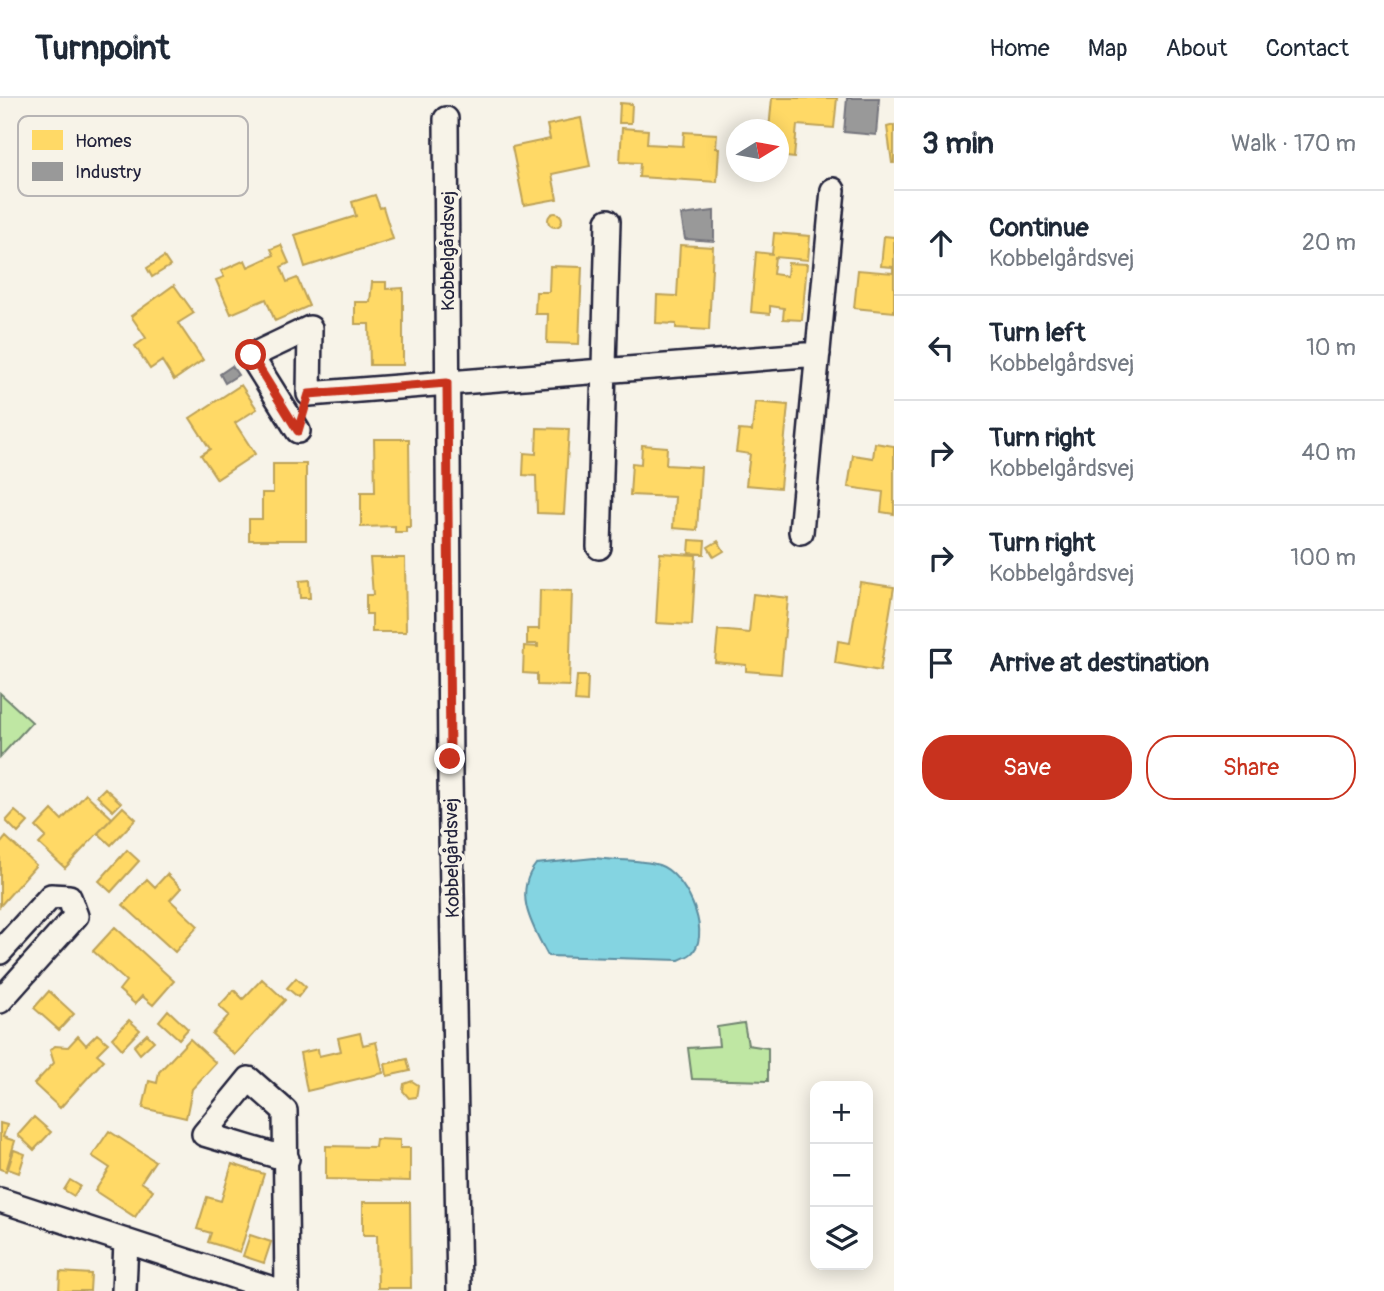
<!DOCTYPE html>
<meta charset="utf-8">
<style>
body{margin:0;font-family:Pangolin,sans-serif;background:#f6f6f7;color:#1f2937}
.controls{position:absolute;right:21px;bottom:21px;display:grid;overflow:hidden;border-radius:14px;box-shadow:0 4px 18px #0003}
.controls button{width:63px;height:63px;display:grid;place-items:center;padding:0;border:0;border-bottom:2px solid #e0e1e3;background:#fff;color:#1f2937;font:35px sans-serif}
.compass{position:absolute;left:726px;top:21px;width:63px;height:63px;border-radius:50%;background:#fff;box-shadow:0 4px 18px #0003;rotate:79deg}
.stop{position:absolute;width:21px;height:21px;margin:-16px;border:5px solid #c8321e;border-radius:50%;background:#fff}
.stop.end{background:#c8321e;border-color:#fff;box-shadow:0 2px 7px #0008}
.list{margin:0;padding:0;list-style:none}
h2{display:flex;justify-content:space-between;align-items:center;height:91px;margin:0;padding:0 28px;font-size:30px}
h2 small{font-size:23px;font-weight:400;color:#747a83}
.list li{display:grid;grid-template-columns:46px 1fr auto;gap:21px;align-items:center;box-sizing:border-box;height:105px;padding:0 28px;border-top:2px solid #e0e1e3}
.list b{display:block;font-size:26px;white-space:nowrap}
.list p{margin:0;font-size:23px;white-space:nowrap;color:#747a83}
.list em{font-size:23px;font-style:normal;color:#747a83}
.actions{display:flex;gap:14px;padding:21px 28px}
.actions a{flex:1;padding:16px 0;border:2px solid #c8321e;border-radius:28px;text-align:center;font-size:24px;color:#c8321e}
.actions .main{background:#c8321e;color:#fff}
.icon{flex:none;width:38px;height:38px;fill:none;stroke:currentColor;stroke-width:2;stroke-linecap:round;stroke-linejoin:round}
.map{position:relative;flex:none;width:894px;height:1193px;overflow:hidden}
header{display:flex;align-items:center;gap:42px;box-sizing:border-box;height:98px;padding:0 35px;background:#fff;border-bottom:2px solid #e0e1e3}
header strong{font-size:33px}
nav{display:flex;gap:38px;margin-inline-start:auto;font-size:24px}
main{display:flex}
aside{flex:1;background:#fff}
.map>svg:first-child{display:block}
.green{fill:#bfe7a3;stroke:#70846f;stroke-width:2}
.water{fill:#84d4e1;stroke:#5d8d9f;stroke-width:2}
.homes{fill:#ffd966;stroke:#bda259;stroke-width:2}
.industry{fill:#999;stroke:#75757d;stroke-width:2}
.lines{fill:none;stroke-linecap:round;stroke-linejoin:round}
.minor-casing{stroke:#22223b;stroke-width:28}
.minor{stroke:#f7f3e8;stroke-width:23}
.route{stroke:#c8321e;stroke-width:9}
.labels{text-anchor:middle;stroke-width:7;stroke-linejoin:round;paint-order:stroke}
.street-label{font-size:19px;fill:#22223b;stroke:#f7f3e8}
.key{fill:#f7f3e8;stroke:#b7b4b4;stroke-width:2}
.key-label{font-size:19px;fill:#22223b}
</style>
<header>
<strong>Turnpoint</strong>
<nav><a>Home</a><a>Map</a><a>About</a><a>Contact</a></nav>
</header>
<main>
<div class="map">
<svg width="894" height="1193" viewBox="0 0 894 1193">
<rect width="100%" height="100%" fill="#f7f3e8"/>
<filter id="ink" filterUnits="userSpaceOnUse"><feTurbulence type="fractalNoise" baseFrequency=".0143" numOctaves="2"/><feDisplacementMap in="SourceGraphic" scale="14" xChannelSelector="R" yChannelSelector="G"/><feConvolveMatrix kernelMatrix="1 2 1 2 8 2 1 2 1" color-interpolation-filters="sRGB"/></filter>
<g filter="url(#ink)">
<path class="green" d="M 0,595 L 32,624 L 0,659 Z
M 744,925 L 748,947 L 768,950 L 768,983 L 692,981 L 688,950 L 719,948 L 717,929 Z"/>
<path class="water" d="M 594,760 C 615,763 640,761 659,767 C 684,775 712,832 693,854 C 690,858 683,860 679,862 L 548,858 C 533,829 512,796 536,766 Z"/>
<path class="homes" d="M 772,0 L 837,0 L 834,30 L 797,27 L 794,60 L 778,58 L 778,32 L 769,32 Z
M 620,5 L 632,6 L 631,25 L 619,25 Z
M 581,20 L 590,68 L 552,76 L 557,101 L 524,107 L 512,49 L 550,41 L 547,27 Z
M 894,27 L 894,65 L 892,65 L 887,29 Z
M 622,30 L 648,32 L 647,46 L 683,48 L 684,34 L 717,36 L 716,50 L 719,50 L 717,84 L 639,79 L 640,65 L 620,64 Z
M 375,97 L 380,110 L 383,109 L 393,141 L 305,169 L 295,137 L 356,118 L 352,104 Z
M548 122a7 7 0 1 1 14 0a7 7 0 1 1-14 0Z
M 774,135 L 810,138 L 808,162 L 775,159 L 773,176 L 787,178 L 788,165 L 807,166 L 802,222 L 783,221 L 784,210 L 770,208 L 770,216 L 751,214 L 756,154 L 772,156 Z
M 884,138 L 894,139 L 894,214 L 854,210 L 858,172 L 893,175 L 893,169 L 881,168 Z
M 281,147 L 289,165 L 281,169 L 287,184 L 297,180 L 309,208 L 275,223 L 266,201 L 231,216 L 216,182 L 224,179 L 221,173 L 245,162 L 248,169 L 274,157 L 271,151 Z
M 680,147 L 713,149 L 709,232 L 676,230 L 676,226 L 656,225 L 657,197 L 677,198 Z
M 164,159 L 170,168 L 152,179 L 147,170 Z
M 550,168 L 582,169 L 579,246 L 547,245 L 548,216 L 535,216 L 536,194 L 549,194 Z
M 372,184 L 386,184 L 386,191 L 403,190 L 403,267 L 370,267 L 369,226 L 355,226 L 355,204 L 370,204 Z
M 174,187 L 194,215 L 178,225 L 203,262 L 174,282 L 162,263 L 150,271 L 135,248 L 146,240 L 131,218 Z
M 241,287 L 257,311 L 235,325 L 255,356 L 217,381 L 201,357 L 210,351 L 190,320 Z
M 755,304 L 788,307 L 780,390 L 746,387 L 750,356 L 736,354 L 739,332 L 752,333 Z
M 537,330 L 569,331 L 564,416 L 537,415 L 536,378 L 523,377 L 524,355 L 536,356 Z
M 374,341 L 409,341 L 410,429 L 406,429 L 406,434 L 395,434 L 395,428 L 361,429 L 361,394 L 375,394 Z
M 875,345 L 894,348 L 894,416 L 881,414 L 883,394 L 848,389 L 853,357 L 873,360 Z
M 642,347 L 667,349 L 666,367 L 701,369 L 697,432 L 673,430 L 675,399 L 630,397 L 632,365 L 641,366 Z
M 273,366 L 306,366 L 306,442 L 249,442 L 249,421 L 262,421 L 262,395 L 273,395 Z
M 690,442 L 705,443 L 704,456 L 689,455 Z
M 718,443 L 724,453 L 714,459 L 708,449 Z
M 660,455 L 696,457 L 692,527 L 656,525 Z
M 370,460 L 405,460 L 406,534 L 372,534 L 372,516 L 366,516 L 366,497 L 373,497 Z
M 309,482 L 310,500 L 300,500 L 299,483 Z
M 860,484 L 894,489 L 880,573 L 835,565 L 838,543 L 850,545 Z
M 540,492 L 572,493 L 569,588 L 537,587 L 537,576 L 523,575 L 524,548 L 538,549 L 538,546 L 527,546 L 527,531 L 539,531 Z
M 753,496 L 788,500 L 781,576 L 746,573 L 746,567 L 715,564 L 718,532 L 749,535 Z
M 577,578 L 588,578 L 587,604 L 575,603 Z
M 105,690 L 121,705 L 113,713 L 97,698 Z
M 86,696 L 112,720 L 65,770 L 39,746 L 46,739 L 36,729 L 52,712 L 62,722 Z
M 123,709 L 136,721 L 111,747 L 98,735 Z
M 15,713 L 28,724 L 18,735 L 6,723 Z
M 6,739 L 36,767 L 0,808 L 0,746 Z
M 127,752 L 139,763 L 111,794 L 99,783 Z
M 167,776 L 181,790 L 170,802 L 198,828 L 175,854 L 123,807 L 147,781 L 155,789 Z
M 115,829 L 174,883 L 153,907 L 142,898 L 135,906 L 119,892 L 126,883 L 93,853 Z
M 296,880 L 306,889 L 298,899 L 287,890 Z
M 262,881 L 285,902 L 235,957 L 212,936 L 229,917 L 219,908 L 234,892 L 243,901 Z
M 49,893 L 74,916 L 59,932 L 34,910 Z
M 168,912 L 188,931 L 179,941 L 159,923 Z
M 129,922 L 140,932 L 122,951 L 112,940 Z
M 360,935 L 363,947 L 376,944 L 383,975 L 307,993 L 300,955 L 318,951 L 319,958 L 341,953 L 338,940 Z
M 97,936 L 108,945 L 97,956 L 104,962 L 60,1010 L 34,986 L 54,965 L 50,952 L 55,948 L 68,949 L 78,938 L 86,947 Z
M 147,936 L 154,943 L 140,956 L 134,948 Z
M 190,941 L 216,965 L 192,991 L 186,1020 L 143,1010 L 149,983 L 157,985 L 159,974 Z
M 407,961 L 410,973 L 387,978 L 385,966 Z
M 412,983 L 418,987 L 417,994 L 416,999 L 409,1000 L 403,993 L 404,986 Z
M 34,1019 L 51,1034 L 34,1052 L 18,1037 Z
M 0,1025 L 7,1027 L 3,1039 L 15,1043 L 6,1073 L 0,1071 Z
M 109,1033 L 155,1063 L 141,1084 L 153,1092 L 135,1119 L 95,1093 L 110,1070 L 92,1058 Z
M 376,1041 L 400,1042 L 400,1050 L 410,1050 L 410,1083 L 326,1081 L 326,1048 L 375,1049 Z
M 14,1052 L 25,1056 L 19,1075 L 8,1071 Z
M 232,1066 L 264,1076 L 240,1154 L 208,1144 L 211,1135 L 197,1131 L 207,1099 L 221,1103 Z
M 70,1082 L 80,1088 L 74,1098 L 64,1092 Z
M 363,1104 L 410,1104 L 411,1190 L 378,1190 L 377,1137 L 363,1137 Z
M 250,1137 L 271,1144 L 264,1165 L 243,1158 Z
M 60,1174 L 91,1176 L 90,1193 L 59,1193 Z"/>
<path class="industry" d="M 847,0 L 879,0 L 876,37 L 844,34 Z
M 714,113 L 714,143 L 685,141 L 681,117 Z
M 232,268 L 238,277 L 225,285 L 220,276 Z"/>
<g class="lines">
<defs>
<path id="minor" d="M 446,21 L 450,679 L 459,1193
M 298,333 L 251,258 L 310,230 L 309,296 L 818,256
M 801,434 L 833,92
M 599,449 L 608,123
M 0,854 L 51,798 L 69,799 L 76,818 L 0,903
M 287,1061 L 204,1036 L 249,981 L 285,1013 L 287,1193
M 0,1102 L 279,1193
M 124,1193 L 126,1143"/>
</defs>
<use href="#minor" class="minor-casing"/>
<use href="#minor" class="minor"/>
</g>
</g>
<g class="lines" filter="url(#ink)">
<path class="route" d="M 251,257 L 298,333 L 309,296 L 447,285 L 450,661"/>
</g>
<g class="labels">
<g class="street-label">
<text transform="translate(447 153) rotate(-90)" y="7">Kobbelgårdsvej</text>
<text transform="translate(451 760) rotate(-91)" y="7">Kobbelgårdsvej</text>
</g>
</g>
<rect x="18" y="18" width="230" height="80" rx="10" class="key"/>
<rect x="32" y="32" width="31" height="20" fill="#ffd966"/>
<rect x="32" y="64" width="31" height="19" fill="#999"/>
<g class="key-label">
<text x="75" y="49">Homes</text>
<text x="75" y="80">Industry</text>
</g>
</svg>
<div class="controls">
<button>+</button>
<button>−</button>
<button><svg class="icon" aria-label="layers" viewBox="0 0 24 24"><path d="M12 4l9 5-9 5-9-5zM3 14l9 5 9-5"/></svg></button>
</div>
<svg class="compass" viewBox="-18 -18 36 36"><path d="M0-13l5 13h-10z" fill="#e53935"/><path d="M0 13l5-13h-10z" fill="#747a83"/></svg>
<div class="stop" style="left:251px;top:257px"></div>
<div class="stop end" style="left:450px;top:661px"></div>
</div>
<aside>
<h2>3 min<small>Walk · 170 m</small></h2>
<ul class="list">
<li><svg class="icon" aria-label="ahead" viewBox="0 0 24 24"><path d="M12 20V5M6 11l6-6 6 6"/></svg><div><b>Continue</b><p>Kobbelgårdsvej</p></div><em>20 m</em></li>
<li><svg class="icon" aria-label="left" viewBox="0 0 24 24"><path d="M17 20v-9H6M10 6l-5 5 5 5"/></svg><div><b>Turn left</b><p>Kobbelgårdsvej</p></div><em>10 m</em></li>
<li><svg class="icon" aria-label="right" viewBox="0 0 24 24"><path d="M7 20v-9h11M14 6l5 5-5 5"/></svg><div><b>Turn right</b><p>Kobbelgårdsvej</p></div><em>40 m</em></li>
<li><svg class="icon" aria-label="right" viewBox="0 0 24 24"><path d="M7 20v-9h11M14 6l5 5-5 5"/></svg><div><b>Turn right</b><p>Kobbelgårdsvej</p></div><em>100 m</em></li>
<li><svg class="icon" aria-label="arrive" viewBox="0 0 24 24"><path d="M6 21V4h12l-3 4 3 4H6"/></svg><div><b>Arrive at destination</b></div></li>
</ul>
<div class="actions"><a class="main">Save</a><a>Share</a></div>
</aside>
</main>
